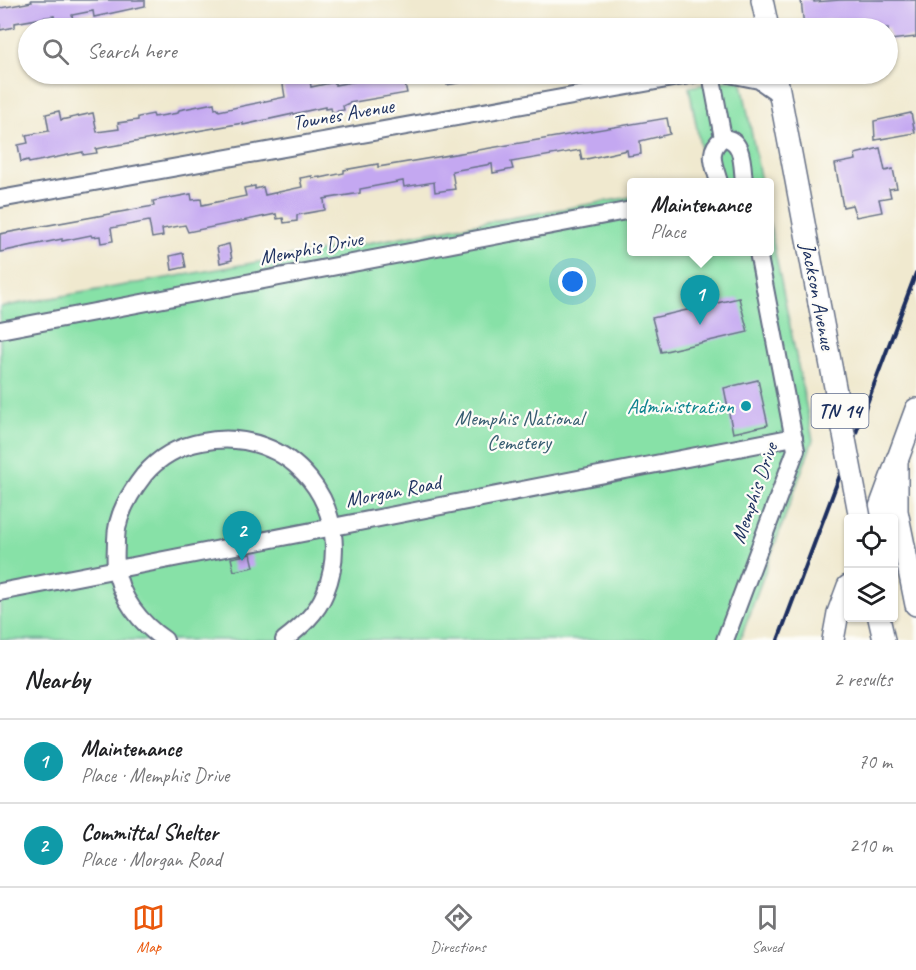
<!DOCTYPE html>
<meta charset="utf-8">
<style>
body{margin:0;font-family:Caveat,sans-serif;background:#f6f6f6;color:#202124}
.controls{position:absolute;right:18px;bottom:18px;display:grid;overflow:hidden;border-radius:6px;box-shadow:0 2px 4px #0004}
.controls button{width:54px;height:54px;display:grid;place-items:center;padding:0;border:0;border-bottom:2px solid #e0e0e0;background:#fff;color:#202124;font:30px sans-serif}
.you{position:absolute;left:573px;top:282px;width:21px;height:21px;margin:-15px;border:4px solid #fff;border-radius:50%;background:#1a73e8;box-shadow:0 0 0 9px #1a73e833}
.badge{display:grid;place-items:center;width:39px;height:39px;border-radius:50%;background:#ea580c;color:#fff;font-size:20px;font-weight:700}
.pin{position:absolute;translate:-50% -50px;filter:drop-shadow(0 2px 3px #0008)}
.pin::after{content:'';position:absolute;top:32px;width:21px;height:18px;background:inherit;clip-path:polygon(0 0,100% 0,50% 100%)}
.popup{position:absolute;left:627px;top:178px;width:147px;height:78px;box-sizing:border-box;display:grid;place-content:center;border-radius:6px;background:#fff;filter:drop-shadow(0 2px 4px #0005);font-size:20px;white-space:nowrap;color:#757577}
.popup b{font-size:22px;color:#202124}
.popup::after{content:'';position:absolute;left:50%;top:100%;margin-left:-12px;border:12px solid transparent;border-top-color:#fff}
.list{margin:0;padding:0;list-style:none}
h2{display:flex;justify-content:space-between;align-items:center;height:78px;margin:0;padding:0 24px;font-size:26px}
h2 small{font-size:20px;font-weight:400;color:#757577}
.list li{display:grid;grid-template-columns:39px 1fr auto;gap:18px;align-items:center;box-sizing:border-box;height:84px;padding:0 24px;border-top:2px solid #e0e0e0}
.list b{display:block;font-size:22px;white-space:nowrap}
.list p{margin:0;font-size:20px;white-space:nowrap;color:#757577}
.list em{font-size:20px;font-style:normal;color:#757577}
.icon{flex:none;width:33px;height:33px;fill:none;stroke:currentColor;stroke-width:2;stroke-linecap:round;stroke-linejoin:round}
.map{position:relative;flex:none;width:916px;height:640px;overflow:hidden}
.search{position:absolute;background:#fff;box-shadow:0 2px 4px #0004;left:18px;right:18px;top:18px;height:66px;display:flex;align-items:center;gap:15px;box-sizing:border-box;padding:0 21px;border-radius:33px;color:#757577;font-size:22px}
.sheet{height:246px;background:#fff}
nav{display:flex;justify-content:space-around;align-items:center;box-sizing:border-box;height:84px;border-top:2px solid #e0e0e0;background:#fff;font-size:16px;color:#757577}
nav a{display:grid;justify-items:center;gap:3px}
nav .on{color:#ea580c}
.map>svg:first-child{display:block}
.green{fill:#87e1a7;stroke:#518882;stroke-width:1.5}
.building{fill:#c4a8f1}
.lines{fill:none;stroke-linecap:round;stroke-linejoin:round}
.minor-casing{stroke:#667086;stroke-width:20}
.major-casing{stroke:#667086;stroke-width:24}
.minor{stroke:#fff;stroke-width:16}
.major{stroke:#fff;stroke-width:21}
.rail{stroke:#1b2f5e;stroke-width:4}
.major-bridge-casing{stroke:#667086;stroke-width:24;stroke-linecap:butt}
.major-bridge{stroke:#fff;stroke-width:21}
.culture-dot{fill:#0f9aa8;stroke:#fdfcf7;stroke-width:2}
.labels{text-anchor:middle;stroke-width:4.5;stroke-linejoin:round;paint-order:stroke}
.shield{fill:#fdfcf7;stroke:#5f6c8c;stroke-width:1.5}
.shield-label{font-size:20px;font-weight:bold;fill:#1b2f5e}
.street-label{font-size:21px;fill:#1b2f5e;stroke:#fdfcf7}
.culture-label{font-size:21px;fill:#0d838f;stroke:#fdfcf7;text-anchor:end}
.park-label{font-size:21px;fill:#365c70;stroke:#fdfcf7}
</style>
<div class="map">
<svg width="916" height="640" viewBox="0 0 916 640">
<rect width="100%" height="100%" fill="#fdfcf7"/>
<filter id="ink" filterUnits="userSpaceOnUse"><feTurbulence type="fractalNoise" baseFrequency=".0167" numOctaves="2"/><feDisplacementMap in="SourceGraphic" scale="12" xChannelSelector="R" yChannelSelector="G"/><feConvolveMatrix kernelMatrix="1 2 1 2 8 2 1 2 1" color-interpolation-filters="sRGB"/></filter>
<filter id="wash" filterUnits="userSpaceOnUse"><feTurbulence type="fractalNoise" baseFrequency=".008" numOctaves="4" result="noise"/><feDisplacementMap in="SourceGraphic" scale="24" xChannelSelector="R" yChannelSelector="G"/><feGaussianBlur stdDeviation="1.35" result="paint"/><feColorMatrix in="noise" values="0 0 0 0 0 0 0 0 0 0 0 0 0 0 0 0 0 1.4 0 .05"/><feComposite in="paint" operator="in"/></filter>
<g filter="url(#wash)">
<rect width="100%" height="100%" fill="#f0e9cf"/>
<path class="green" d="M 741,78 L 761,182 L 707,182 L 689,87 Z
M 631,197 L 631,252 L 769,252 L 769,222 L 813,440 L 740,640 L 0,640 L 0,307 Z"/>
<g id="blocks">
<path class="building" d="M 31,0 L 145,0 L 145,6 L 94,17 L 93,11 L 72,15 L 73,21 L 55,24 L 54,16 L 15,23 L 15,27 L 0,30 L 0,8 L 32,2 Z
M 801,0 L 814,0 L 814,2 L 840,0 L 916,0 L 916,37 L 890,40 L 890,35 L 888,36 L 888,28 L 845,28 L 844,19 L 816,21 L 817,25 L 804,27 Z
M 309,74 L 311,87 L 335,82 L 335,85 L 373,78 L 374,80 L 403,75 L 407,93 L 349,103 L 343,106 L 344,110 L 332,112 L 331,108 L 325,109 L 325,107 L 243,125 L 243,123 L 106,147 L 96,149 L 97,153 L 83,155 L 83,152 L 29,163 L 28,160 L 21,162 L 18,145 L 28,143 L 26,135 L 49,131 L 46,114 L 59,111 L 61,120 L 93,113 L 97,132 L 119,129 L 118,123 L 138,120 L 138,117 L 153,114 L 154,117 L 178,113 L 179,110 L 214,103 L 215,109 L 217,108 L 219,111 L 285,97 L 282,79 Z
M 445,74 L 480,74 L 480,79 L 447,85 Z
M 911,113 L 915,133 L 875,140 L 874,121 Z
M 667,118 L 670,134 L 640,141 L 641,154 L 628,156 L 627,150 L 582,160 L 580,150 L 511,162 L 513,169 L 493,173 L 492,164 L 452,171 L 455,189 L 435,192 L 434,182 L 404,187 L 403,181 L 360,189 L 360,193 L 324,199 L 325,210 L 297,215 L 297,221 L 284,223 L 283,218 L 277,219 L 276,214 L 188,232 L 185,225 L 162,229 L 163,236 L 152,238 L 149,221 L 111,228 L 113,241 L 101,243 L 100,236 L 92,237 L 91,235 L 62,241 L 62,239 L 0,252 L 0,234 L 142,208 L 154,206 L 153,201 L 191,194 L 192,200 L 201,199 L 202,205 L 246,196 L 244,188 L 255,186 L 255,189 L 263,187 L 265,195 L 302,187 L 300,178 L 312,176 L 312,178 L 320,177 L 320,178 L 344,173 L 344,170 L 378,164 L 378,167 Z
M 880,148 L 885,171 L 893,169 L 897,188 L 889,189 L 891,197 L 879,199 L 882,212 L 856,217 L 852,205 L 843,207 L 835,164 L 856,160 L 855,154 Z
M 229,244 L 232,260 L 220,263 L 217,247 Z
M 183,253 L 186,267 L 172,270 L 170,256 Z
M 739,298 L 748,332 L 661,352 L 652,318 Z
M 758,380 L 768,425 L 733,433 L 724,388 Z
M 251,554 L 254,567 L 234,571 L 231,558 Z"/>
</g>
</g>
<g filter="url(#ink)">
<use href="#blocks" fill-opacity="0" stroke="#667086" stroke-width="1.5"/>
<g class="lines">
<defs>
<path id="minor" d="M 711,74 L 723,138
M 729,74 L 759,80 L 779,94
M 719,182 C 714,164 706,151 723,138 C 744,139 742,166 744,182
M 0,199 L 695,74
M 0,330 L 631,210
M 0,592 L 794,437
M 165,640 C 141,624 119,597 116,567 C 115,558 116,549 116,540 C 116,515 130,493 144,475 C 159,457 180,446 202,442 C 291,424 359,509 325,593 C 317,613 301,627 284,640
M 725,640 L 796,450 L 758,252"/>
<path id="major" d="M 762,0 L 768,28
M 776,74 L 819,303
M 897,459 L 897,511 L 916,605
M 876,518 L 916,409
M 879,618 L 884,640
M 833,640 L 838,613 L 848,586"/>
</defs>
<use href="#minor" class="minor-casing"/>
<use href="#major" class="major-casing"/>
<use href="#minor" class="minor"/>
<use href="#major" class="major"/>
<path class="rail" d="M 778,640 L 916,273"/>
<defs>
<path id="major-bridge" d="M 819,303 L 860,518"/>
</defs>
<use href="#major-bridge" class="major-bridge-casing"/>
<use href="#major-bridge" class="major-bridge"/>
</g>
</g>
<circle class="culture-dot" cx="746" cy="406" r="6"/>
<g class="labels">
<rect class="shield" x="811.5" y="394" width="57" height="34" rx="4.5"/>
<g class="shield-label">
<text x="840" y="418">TN 14</text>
</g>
<g class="street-label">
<text transform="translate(343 114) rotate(-10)" y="7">Townes Avenue</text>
<text transform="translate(311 248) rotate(-11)" y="7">Memphis Drive</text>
<text transform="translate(818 296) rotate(79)" y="7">Jackson Avenue</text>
<text transform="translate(393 491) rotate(-11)" y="7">Morgan Road</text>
<text transform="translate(754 493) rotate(-71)" y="7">Memphis Drive</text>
</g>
<g class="culture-label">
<text x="734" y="413">Administration</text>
</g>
<g class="park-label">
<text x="519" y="425">Memphis National<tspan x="519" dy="24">Cemetery</tspan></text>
</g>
</g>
</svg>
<div class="controls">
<button><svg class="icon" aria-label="locate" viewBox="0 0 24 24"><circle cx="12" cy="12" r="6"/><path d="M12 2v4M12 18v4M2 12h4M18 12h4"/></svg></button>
<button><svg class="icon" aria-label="layers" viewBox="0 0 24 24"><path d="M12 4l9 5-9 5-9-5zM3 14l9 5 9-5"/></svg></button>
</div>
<div class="you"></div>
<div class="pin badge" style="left:700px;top:325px;background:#0f9aa8">1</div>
<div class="popup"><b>Maintenance</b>Place</div>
<div class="pin badge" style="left:242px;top:561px;background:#0f9aa8">2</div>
<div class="search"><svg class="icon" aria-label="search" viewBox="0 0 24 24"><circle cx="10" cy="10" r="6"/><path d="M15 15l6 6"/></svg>Search here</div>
</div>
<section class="sheet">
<h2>Nearby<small>2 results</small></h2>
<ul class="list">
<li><span class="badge" style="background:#0f9aa8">1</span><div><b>Maintenance</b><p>Place · Memphis Drive</p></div><em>70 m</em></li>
<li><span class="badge" style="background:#0f9aa8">2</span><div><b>Committal Shelter</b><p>Place · Morgan Road</p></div><em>210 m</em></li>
</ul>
</section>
<nav>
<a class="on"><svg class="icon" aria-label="map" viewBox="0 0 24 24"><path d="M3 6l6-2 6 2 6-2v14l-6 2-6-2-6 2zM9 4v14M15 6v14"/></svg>Map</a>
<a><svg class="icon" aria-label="directions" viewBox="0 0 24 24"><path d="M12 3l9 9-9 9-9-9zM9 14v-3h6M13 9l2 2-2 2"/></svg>Directions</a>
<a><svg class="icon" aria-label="saved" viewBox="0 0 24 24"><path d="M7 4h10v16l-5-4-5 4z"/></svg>Saved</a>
</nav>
